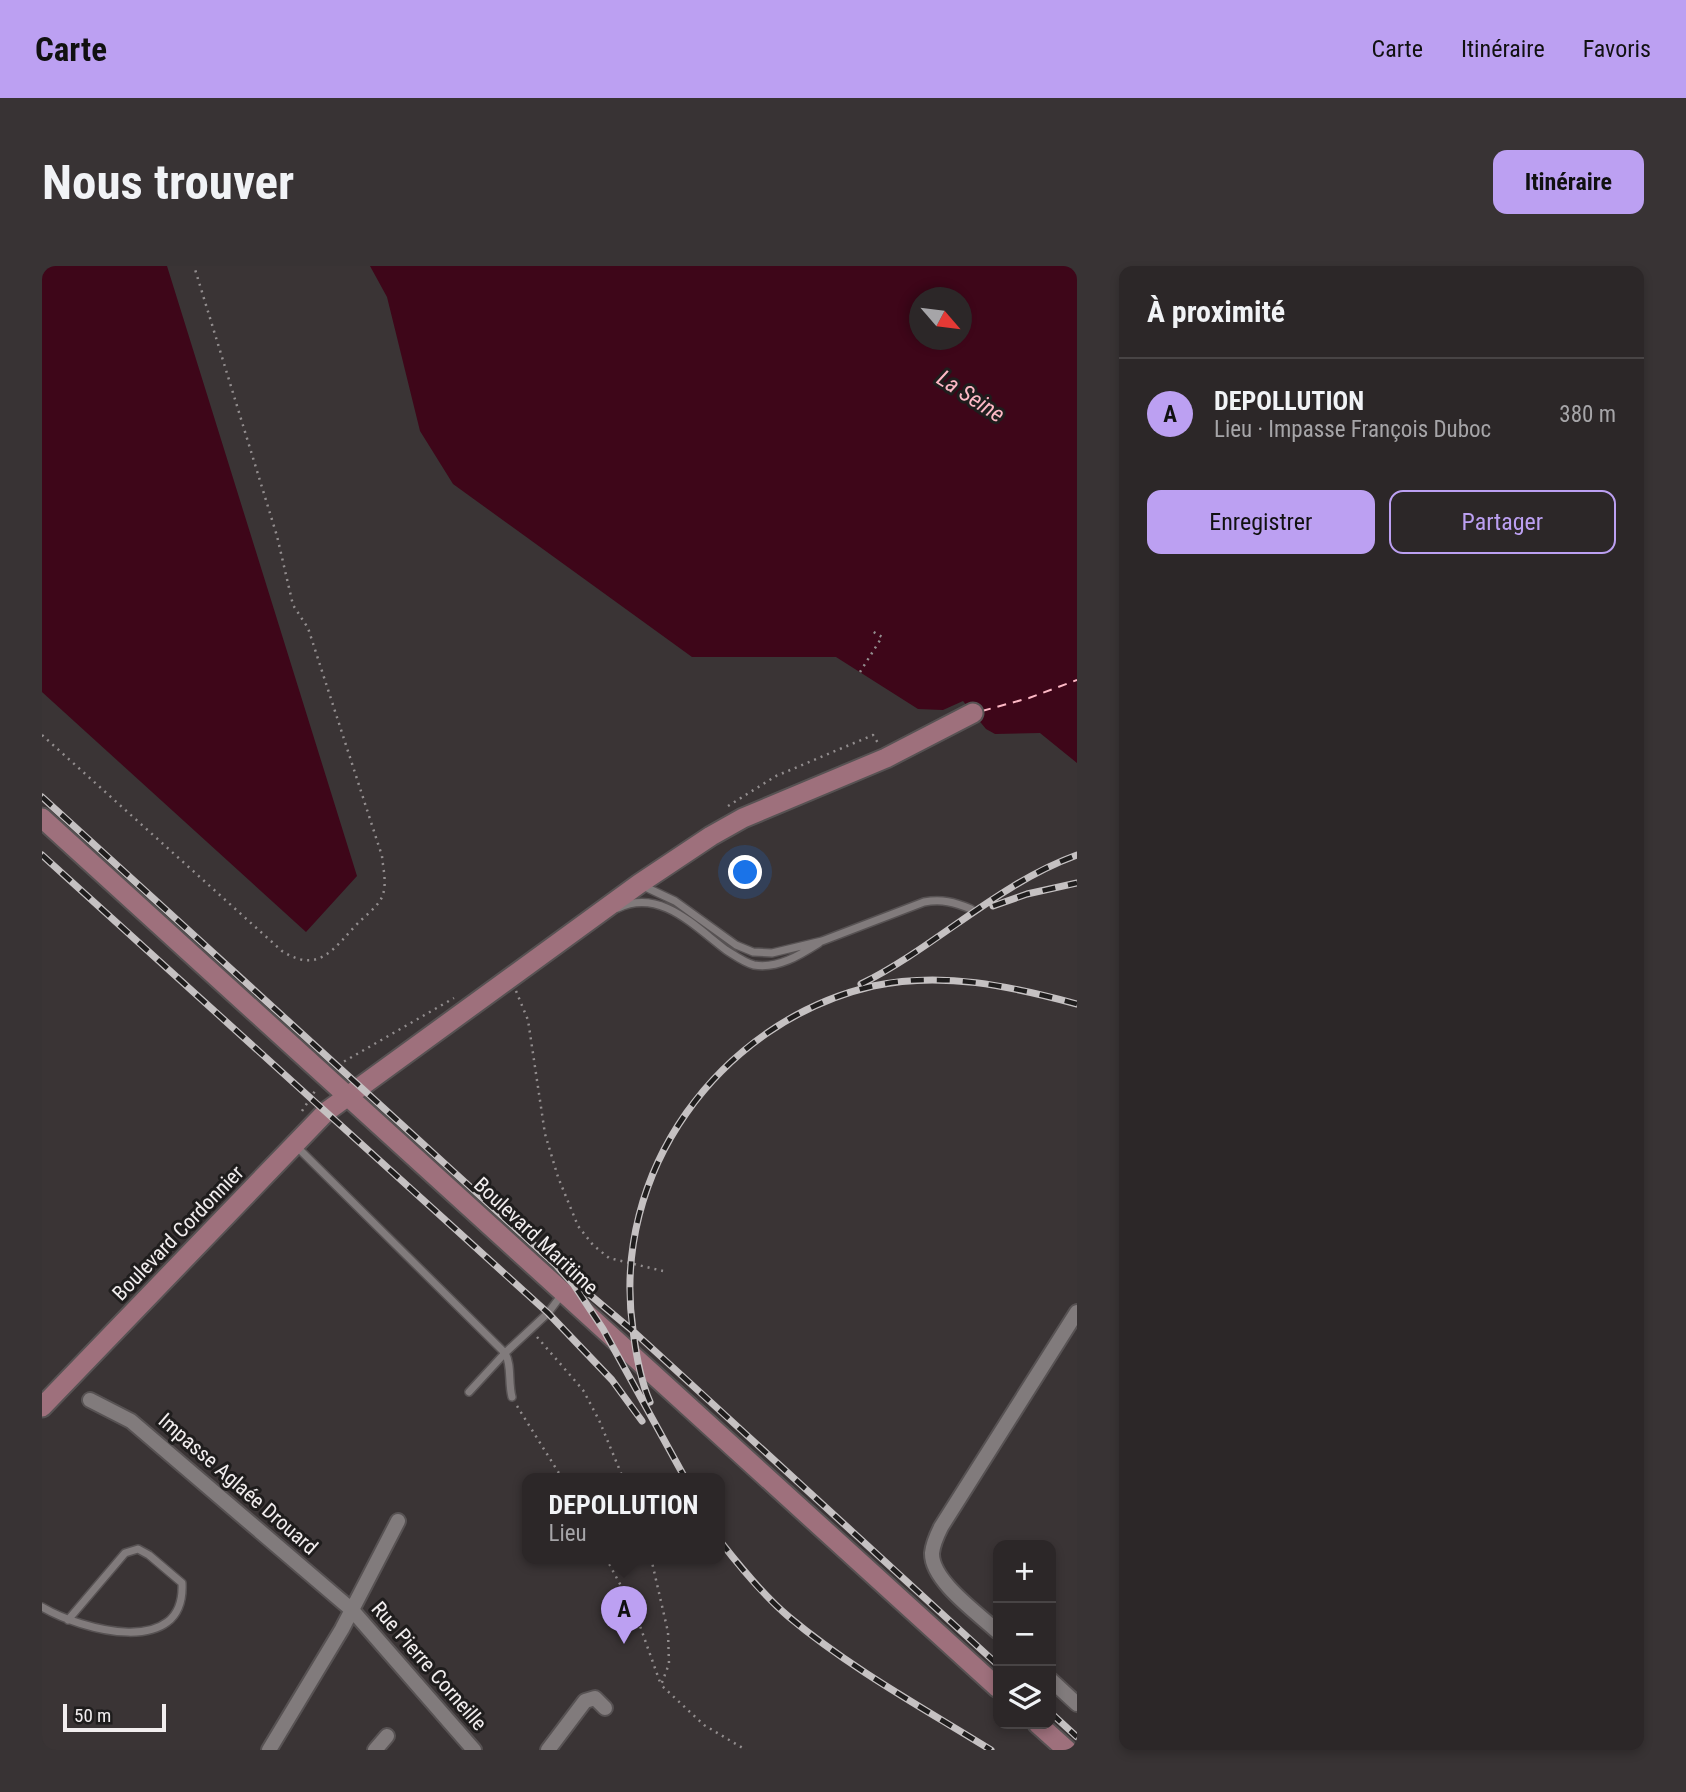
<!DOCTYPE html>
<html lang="fr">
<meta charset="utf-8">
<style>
body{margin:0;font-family:"Roboto Condensed",sans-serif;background:#383334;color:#f1f3f6}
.controls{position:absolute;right:21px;bottom:21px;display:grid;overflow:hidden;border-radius:14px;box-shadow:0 4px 10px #0003}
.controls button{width:63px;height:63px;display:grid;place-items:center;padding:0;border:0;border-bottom:2px solid #484445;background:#2c2728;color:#f1f3f6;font:35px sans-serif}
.compass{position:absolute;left:867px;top:21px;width:63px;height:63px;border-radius:50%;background:#2c2728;box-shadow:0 4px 10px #0003;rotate:118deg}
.scale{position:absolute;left:21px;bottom:18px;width:103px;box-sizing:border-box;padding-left:7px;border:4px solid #f1edee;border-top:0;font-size:19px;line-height:24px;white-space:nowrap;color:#f1edee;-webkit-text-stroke:5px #1f1d1d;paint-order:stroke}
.you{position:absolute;left:704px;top:607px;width:24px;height:24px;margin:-18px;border:5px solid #fff;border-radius:50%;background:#1a73e8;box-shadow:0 0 0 10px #1a73e833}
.badge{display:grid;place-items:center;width:46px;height:46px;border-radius:50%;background:#bca0f2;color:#111;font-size:23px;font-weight:700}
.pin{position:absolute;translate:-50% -58px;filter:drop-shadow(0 2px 4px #0008)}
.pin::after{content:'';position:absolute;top:37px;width:24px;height:21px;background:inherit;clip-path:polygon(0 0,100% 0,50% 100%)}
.popup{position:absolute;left:480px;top:1207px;width:203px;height:91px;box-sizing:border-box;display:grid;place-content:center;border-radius:14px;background:#2c2728;filter:drop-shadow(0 2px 5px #0005);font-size:23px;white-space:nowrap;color:#a6a5a8}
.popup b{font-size:26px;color:#f1f3f6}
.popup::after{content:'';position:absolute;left:50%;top:100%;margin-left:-14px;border:14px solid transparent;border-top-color:#2c2728}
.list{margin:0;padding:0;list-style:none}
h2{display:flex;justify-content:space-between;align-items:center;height:91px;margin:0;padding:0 28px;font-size:30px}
h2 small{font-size:23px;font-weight:400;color:#a6a5a8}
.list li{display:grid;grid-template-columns:46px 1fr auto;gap:21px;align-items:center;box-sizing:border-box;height:112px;padding:0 28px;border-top:2px solid #484445}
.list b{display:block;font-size:26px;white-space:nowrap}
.list p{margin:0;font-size:23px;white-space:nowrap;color:#a6a5a8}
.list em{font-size:23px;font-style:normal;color:#a6a5a8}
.actions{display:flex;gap:14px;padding:21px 28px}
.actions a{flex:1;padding:16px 0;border:2px solid #bca0f2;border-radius:14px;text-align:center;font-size:24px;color:#bca0f2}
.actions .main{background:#bca0f2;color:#111}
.icon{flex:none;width:38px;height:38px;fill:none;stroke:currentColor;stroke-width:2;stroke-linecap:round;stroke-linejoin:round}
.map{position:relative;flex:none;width:1035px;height:1484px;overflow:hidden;border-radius:14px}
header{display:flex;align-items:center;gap:42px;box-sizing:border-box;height:98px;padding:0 35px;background:#bca0f2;color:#111}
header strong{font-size:33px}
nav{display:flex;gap:38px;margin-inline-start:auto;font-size:24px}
.intro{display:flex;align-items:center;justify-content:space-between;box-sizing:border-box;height:168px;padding:0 42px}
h1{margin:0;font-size:49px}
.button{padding:18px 32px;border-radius:14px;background:#bca0f2;color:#111;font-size:24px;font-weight:700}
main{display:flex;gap:42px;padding:0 42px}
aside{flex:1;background:#2c2728;border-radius:14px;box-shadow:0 4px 10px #0003}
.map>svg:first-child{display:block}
.water{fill:#3e0619;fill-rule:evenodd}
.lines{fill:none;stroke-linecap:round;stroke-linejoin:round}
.ferry{stroke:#fdb8c5;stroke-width:2;stroke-dasharray:9 7;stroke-linecap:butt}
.lane-casing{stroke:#575253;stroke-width:10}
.street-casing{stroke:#575253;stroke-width:18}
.secondary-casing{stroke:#575253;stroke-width:23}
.path{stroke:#928d8e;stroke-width:2.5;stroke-dasharray:2 5;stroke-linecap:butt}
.lane{stroke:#817b7c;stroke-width:7}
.street{stroke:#817b7c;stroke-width:14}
.secondary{stroke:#9e707c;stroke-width:19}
.rail-casing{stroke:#c5c1c2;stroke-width:7}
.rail{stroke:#1f1d1d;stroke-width:4.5;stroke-dasharray:13;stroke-linecap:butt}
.labels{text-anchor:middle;stroke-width:6;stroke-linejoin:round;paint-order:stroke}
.street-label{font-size:21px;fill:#f1edee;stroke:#1f1d1d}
.water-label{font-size:23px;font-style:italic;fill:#fdb8c5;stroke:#1f1d1d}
</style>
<header>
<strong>Carte</strong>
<nav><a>Carte</a><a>Itinéraire</a><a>Favoris</a></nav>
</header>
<div class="intro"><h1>Nous trouver</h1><a class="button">Itinéraire</a></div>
<main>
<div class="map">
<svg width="1035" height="1484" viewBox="0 0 1035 1484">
<rect width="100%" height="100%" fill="#3a3435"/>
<path class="water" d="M 0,0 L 125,0 L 315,610 L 264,666 L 0,426 Z
M 328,0 L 1035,0 L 1035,497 L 998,467 L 953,468 L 944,463 L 921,435 L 901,444 L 876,443 L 794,391 L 650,391 L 411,218 L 378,165 L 345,31 ZM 878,32 L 920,32 L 920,74 L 878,74 Z"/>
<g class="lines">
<path class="ferry" d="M 940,445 L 987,432 L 1035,414"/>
<defs>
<path id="lane" d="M 599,619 L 633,635 L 694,679 L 711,686 L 730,687 L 780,675 L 882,636 C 900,633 912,636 929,643
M 576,642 C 618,622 652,660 684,684 C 692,689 703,697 712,699 C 736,703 758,689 777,677
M 253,879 L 463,1087 C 470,1099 466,1116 470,1131
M 427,1126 L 463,1087 L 506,1047 L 521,1027
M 0,1341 C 39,1364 144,1393 140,1317 L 107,1289 L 96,1283 L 83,1287 L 26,1354"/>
<path id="street" d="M 48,1134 L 89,1155 L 310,1344 L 432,1484
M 956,1366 C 937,1348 889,1315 890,1287 C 891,1277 895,1269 899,1261 L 1035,1046
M 1009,1414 L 1035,1438
M 227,1484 L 300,1363 L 356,1255
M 333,1484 L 345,1470
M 506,1484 L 543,1435 L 553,1432 L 563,1442"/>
<path id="secondary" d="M 0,552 L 956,1422
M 0,1141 L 284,846 L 597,618 L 669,570 L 701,552 L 844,492 L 931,447
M 996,1458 L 1025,1484"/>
</defs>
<use href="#lane" class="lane-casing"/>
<use href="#street" class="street-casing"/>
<use href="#secondary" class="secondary-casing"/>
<path class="path" d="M 818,406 L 840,371 L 830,365
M 0,469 L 240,685 C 277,709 292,682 316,657 C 323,650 334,642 339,633 C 346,620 341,603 340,590 L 266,362 L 251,339 L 235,270 L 152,0
M 686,540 L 734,510 L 831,469 L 836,477
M 474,725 L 486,754 L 503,868 L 516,911 L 536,960 L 551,979 L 567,992 L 621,1005
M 296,799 L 412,732
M 260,845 L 273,825
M 495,1071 L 541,1124 L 557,1154 L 581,1212
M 475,1140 L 520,1212
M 564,1292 L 593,1346 L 619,1419
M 609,1292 L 626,1366 L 627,1398 L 619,1419 L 662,1459 L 704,1484"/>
<use href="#lane" class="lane"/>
<use href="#street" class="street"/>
<use href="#secondary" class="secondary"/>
<defs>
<path id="rail" d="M 0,531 L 514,999 L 532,1019 L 561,1063 L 643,1212
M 0,589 L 506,1047 L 570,1114 L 600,1155
M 951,640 L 985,628 L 1035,617
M 819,718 C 894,681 955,618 1035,589
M 541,1023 L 591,1065 L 956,1399
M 608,1136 C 598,1113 594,1089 591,1064 C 568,907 677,756 831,720 C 900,705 968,720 1035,738
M 678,1275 C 699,1302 721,1329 747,1351 C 808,1402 881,1442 949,1484
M 1009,1447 L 1035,1471"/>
</defs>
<use href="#rail" class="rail-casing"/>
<use href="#rail" class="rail"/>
</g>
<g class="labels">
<g class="street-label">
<text transform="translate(136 967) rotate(-46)" y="7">Boulevard Cordonnier</text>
<text transform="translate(494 970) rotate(43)" y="7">Boulevard Maritime</text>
<text transform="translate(196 1218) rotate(41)" y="7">Impasse Aglaée Drouard</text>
<text transform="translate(387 1400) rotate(49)" y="7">Rue Pierre Corneille</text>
</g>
<g class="water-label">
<text transform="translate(929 130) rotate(33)" y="8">La Seine</text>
</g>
</g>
</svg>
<div class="controls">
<button>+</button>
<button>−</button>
<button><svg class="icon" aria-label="layers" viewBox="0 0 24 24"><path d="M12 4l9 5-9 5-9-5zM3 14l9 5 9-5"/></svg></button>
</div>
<svg class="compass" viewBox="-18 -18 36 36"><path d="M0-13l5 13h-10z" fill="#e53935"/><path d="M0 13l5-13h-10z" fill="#a6a5a8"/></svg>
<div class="scale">50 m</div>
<div class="you"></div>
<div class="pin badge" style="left:582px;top:1378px">A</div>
<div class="popup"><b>DEPOLLUTION</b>Lieu</div>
</div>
<aside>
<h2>À proximité<small></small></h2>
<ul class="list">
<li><span class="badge">A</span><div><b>DEPOLLUTION</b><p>Lieu · Impasse François Duboc</p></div><em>380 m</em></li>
</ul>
<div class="actions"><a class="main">Enregistrer</a><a>Partager</a></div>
</aside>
</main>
